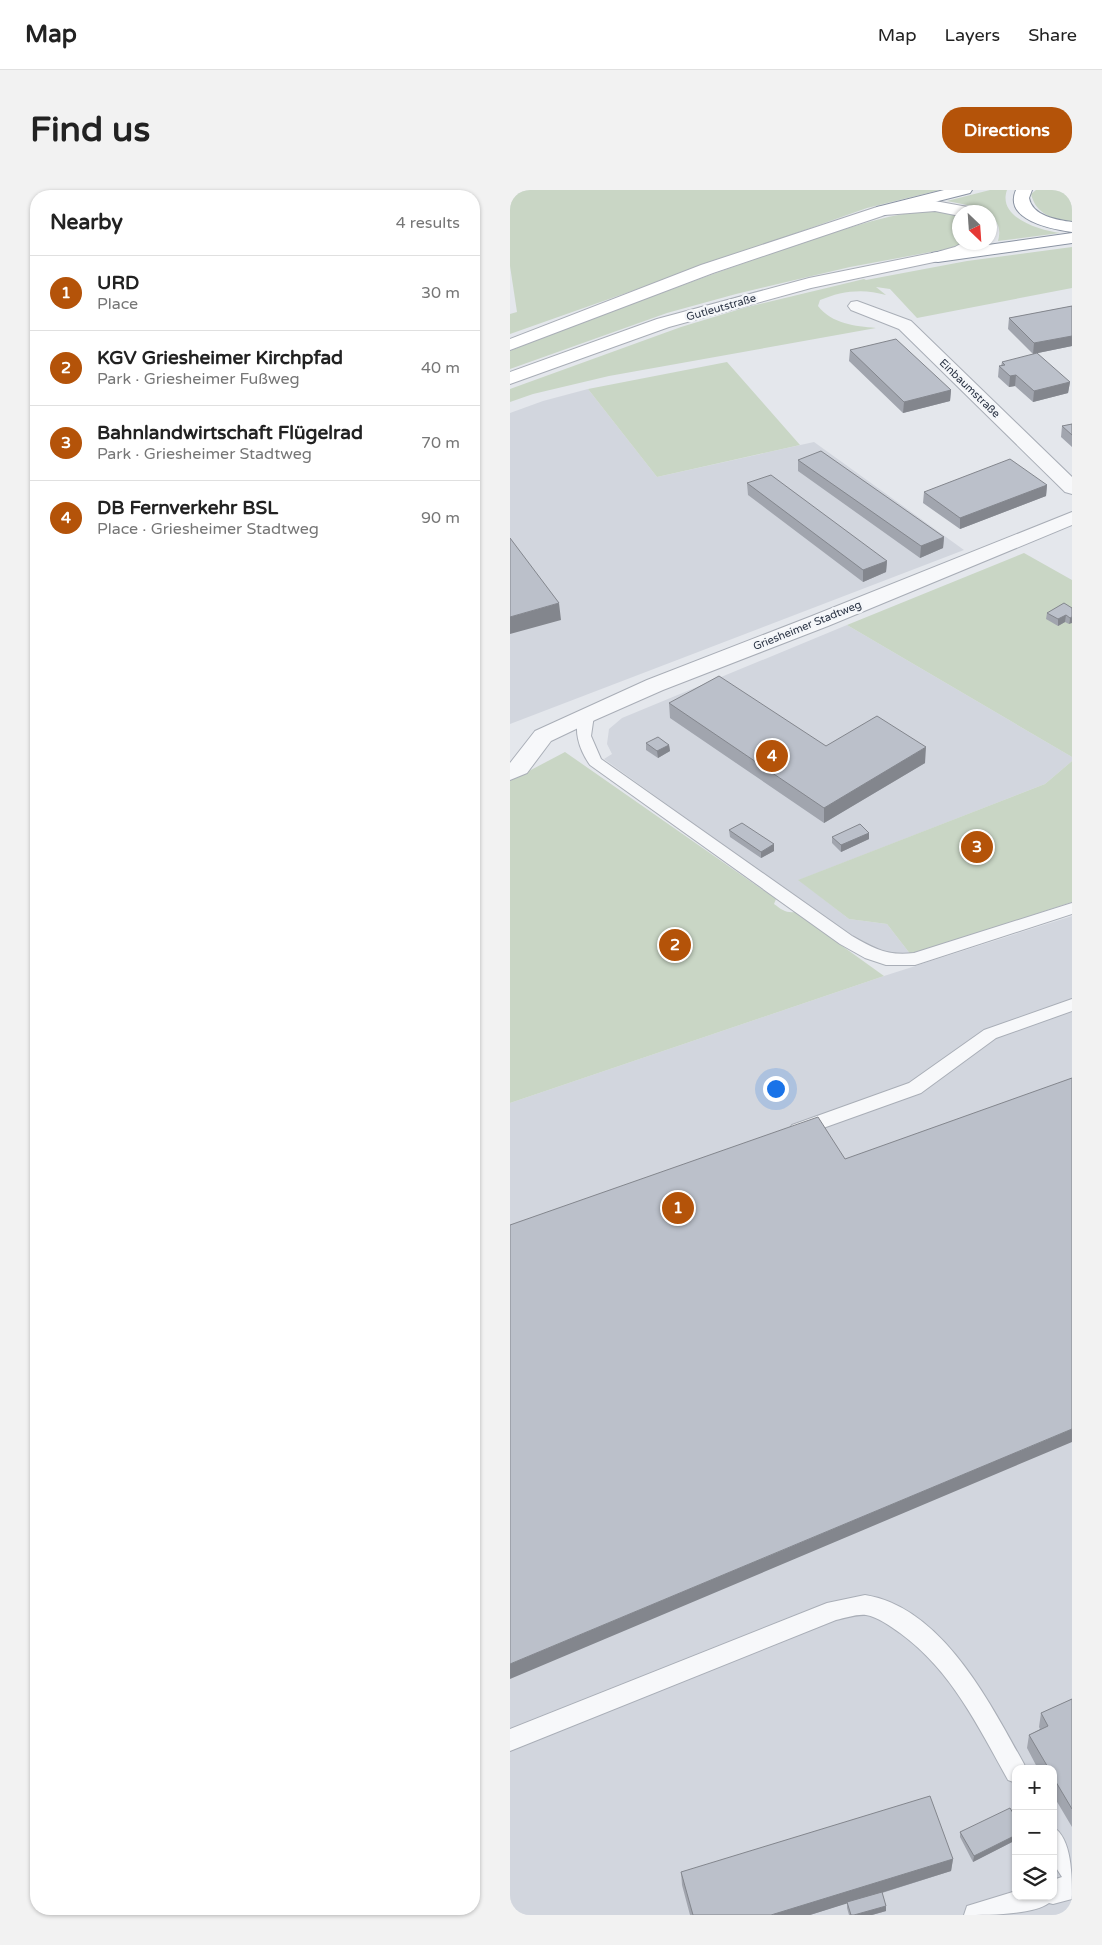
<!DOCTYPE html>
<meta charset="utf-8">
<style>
body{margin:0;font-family:"Varela Round",sans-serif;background:#f2f2f2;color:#222}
.controls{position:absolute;right:15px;bottom:15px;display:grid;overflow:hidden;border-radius:10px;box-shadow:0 1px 4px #0004}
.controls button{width:45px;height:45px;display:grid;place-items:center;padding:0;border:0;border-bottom:1px solid #e0e0e0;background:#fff;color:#222;font:25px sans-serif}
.compass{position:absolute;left:442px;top:15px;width:45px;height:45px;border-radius:50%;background:#fff;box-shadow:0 1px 4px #0004;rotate:155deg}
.you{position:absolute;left:265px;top:898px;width:18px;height:18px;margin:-12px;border:4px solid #fff;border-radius:50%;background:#1a73e8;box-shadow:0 0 0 8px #1a73e833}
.badge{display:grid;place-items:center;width:32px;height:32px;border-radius:50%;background:#b45309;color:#fff;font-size:16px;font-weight:700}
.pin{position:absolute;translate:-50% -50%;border:2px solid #fff;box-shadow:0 1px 5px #0006}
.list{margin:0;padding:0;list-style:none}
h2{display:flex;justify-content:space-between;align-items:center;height:65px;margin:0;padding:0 20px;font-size:21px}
h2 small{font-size:16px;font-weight:400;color:#767676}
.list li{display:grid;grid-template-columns:32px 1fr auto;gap:15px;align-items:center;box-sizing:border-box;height:75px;padding:0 20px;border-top:1px solid #e0e0e0}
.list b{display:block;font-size:19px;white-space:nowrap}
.list p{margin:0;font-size:16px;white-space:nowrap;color:#767676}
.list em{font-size:16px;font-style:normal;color:#767676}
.icon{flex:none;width:28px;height:28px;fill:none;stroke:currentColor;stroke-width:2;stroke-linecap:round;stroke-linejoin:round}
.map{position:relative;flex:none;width:562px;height:1725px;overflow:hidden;border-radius:20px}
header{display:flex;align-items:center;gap:30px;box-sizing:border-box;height:70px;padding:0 25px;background:#fff;border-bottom:1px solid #e0e0e0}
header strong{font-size:24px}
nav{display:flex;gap:28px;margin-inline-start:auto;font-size:18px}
.intro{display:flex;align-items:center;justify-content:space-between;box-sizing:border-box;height:120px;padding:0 30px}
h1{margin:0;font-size:35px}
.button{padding:12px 22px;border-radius:20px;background:#b45309;color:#fff;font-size:18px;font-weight:700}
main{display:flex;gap:30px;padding:0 30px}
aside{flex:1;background:#fff;border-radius:20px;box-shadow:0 1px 4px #0004}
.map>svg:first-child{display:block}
.built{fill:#d2d6de;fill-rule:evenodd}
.green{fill:#c9d6c5}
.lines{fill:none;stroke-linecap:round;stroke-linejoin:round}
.lane-casing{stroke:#a9aeb7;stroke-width:2}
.street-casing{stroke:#a9aeb7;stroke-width:2}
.secondary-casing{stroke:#a9aeb7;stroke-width:2}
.highway-casing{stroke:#8b94a3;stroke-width:2}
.lane{fill:#f7f8fa;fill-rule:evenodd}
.street{fill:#f7f8fa;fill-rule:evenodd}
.secondary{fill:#fff;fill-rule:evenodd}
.highway{fill:#fff;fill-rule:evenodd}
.wall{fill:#a1a5ae}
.shaded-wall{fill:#83868d}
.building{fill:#bbc0ca;stroke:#83868d}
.labels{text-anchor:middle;stroke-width:5;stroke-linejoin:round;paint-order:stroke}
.far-street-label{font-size:11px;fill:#2b3445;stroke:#f4f6f9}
</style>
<header>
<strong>Map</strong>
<nav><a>Map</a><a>Layers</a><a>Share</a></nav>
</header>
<div class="intro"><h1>Find us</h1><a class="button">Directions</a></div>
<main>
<aside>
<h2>Nearby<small>4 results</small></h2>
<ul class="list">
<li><span class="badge">1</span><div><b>URD</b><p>Place</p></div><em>30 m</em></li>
<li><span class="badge">2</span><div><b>KGV Griesheimer Kirchpfad</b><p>Park · Griesheimer Fußweg</p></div><em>40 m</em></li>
<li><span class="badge">3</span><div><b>Bahnlandwirtschaft Flügelrad</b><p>Park · Griesheimer Stadtweg</p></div><em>70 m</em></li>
<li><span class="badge">4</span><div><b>DB Fernverkehr BSL</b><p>Place · Griesheimer Stadtweg</p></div><em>90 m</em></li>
</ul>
</aside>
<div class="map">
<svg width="562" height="1725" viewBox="0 0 562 1725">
<rect width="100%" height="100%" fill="#e4e7ec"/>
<path class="built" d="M 78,199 L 147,287 L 304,252 L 454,360 L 0,534 L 0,223 L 33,211 Z
M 337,435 L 562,567 L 562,571 L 535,594 L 289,690 L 339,729 L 377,734 L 401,765 L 383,770 L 349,753 L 94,569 L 102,564 L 97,554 L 99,539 L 112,528 Z
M 562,726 L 562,1725 L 0,1725 L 0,913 L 374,786 ZM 506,1579 L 543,1579 L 543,1706 L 506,1706 Z"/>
<path class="green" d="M 0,0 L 430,0 L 357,18 L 0,144 L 0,124 L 7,122 L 0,76 Z
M 480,0 L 497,0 C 487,28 530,40 550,43 L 488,51 C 491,39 489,33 480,25 L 480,22 L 475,22 L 467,17 L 437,11 Z
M 526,0 L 562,0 L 562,33 C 544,29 526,25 521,4 Z
M 413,21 L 430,21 L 449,27 L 450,52 L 454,53 L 437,59 L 340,77 L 226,104 L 157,123 L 0,179 L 0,161 L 26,150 C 111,118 195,86 280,57 C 323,43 368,26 413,21 Z
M 562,57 L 562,98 L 407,128 L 380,99 L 366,97 L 376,105 C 353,98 331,101 310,110 L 308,116 C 322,134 345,136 366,138 L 99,186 L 23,204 L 0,212 L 0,199 L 171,137 L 237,117 L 354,89 L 356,90 L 457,71 Z
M 217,172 L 290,255 L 147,287 L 78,199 Z
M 514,363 L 562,390 L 562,567 L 337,435 Z
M 55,562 L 266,709 L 264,714 C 272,720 276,723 285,722 L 374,786 L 0,913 L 0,591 Z
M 562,571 L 562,712 L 401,765 L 377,734 L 339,729 L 288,690 L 535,594 Z"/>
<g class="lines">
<defs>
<path id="lane" d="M 77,521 L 82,522 L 84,525 L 81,546 L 91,569 L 342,746 C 365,759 377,766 404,763 L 562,713 L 562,724 L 405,775 L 376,775 L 355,768 L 330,754 L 80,575 C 70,561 61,538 72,522 Z
M 562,809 L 562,821 L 486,848 L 411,903 L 288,947 L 282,945 L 279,940 L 282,935 L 399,893 L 474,840 Z
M 355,1405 C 432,1417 480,1513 514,1574 L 516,1579 L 506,1579 L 506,1593 L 498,1590 C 468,1536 441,1480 390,1443 C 380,1436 368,1427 356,1425 C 346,1424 336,1428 326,1430 L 0,1561 L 0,1539 L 317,1413 Z
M 543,1637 C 562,1648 562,1686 562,1709 L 543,1714 L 539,1713 C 523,1725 477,1725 454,1725 L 457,1716 L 506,1701 L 506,1706 L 543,1706 L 543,1690 L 552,1687 L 543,1673 Z"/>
<path id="street" d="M 347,111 L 401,131 L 562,287 L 562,304 L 555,302 L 389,139 L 341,120 L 338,116 L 341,112 Z
M 562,322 L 562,335 L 318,436 L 153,500 L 85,530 L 41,551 L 17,583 L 0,590 L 0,573 L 25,541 L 137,490 L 302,426 Z"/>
<path id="secondary" d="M 425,11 L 463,18 L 465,22 L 450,22 L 450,26 L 425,21 L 375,25 L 203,83 L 0,160 L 0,149 L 191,75 L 367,17 Z
M 454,52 L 475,52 L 457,65 L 301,98 L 159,137 L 0,194 L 0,182 L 147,129 L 299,88 L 427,62 L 445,57 Z"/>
<path id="highway" d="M 434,0 L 462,0 L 460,3 L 373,25 L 367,23 L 365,20 L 367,17 Z
M 506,0 L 522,0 L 519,8 C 522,26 547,30 562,32 L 562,42 C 541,39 493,30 506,0 Z
M 562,43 L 562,53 L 428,72 L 422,71 L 419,67 L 422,63 L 428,62 Z"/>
</defs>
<use href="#lane" class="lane-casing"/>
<use href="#street" class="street-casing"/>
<use href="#secondary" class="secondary-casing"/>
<use href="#highway" class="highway-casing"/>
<use href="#lane" class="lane"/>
<use href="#street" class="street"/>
<use href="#secondary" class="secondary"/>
<use href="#highway" class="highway"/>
</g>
<path class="wall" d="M 562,116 L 562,156 L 523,164 L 498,139 L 499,128 Z
M 340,160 L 441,200 L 440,211 L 393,223 L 339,171 Z
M 492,172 L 560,192 L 558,203 L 523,212 L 505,196 L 499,197 L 488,187 L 489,176 L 491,176 Z
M 562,234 L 562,257 L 551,247 L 552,236 Z
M 288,270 L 434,347 L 433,358 L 410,368 L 288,281 Z
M 237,293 L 377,371 L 376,382 L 353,392 L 238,305 Z
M 537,295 L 536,306 L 450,339 L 413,313 L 414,302 Z
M 562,418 L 559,434 L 555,432 L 548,436 L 536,429 L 537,423 Z
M 159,513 L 316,556 L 415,573 L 314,633 L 160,528 Z
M 136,553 L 159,555 L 160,561 L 148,568 L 136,560 Z
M 219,640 L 264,654 L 264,661 L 251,668 L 220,647 Z
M 359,643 L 359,649 L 331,662 L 322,653 L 322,647 Z
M 562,1509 L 562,1637 L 543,1605 L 543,1579 L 528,1579 L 517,1558 L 519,1545 L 530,1539 L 529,1537 L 531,1523 Z
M 506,1628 L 506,1650 L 463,1672 L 450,1647 L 450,1642 Z
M 443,1669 L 441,1681 L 372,1703 L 376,1716 L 376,1721 L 362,1725 L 339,1725 L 337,1718 L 337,1713 L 300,1725 L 180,1725 L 172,1695 L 171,1682 Z"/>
<path class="shaded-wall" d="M 562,146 L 562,156 L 523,164 L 524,153 Z
M 506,185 L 505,196 L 499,197 L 500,186 Z
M 560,192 L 558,203 L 523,212 L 524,201 Z
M 441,200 L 440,211 L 393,223 L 394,212 Z
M 537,295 L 536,306 L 450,339 L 450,328 Z
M 434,347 L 433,358 L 410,368 L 411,356 Z
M 377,371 L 376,382 L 353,392 L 353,380 Z
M 49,413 L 51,430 L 0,444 L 0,427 Z
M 556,425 L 555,432 L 548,436 L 548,429 Z
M 562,427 L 562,433 L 559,434 L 560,428 Z
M 159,555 L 160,561 L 148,568 L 147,561 Z
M 416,557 L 415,573 L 314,633 L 314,618 Z
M 359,643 L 359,649 L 331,662 L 331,655 Z
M 264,654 L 264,661 L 251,668 L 251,662 Z
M 562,1239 L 562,1252 L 0,1489 L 0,1474 Z
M 506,1645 L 506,1650 L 463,1672 L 464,1666 Z
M 443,1669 L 441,1681 L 300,1725 L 261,1725 Z
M 376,1716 L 376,1721 L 362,1725 L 344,1725 Z"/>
<path class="building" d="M 562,116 L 562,146 L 524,153 L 499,128 Z
M 386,149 L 441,200 L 394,212 L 340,160 Z
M 527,163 L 560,192 L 524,201 L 506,185 L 500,186 L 489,176 L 495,175 L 492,172 Z
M 562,234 L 562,245 L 552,236 Z
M 311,261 L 434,347 L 411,356 L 288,270 Z
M 500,269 L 537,295 L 450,328 L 414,302 Z
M 261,285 L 377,371 L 353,380 L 237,293 Z
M 0,348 L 49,413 L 0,427 Z
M 554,413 L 562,418 L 562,427 L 560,428 L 556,425 L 548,429 L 537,423 Z
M 209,486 L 316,556 L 367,526 L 416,557 L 314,618 L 159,513 Z
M 148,547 L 159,555 L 147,561 L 136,553 Z
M 232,633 L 264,654 L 251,662 L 219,640 Z
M 350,634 L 359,643 L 331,655 L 322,647 Z
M 562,888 L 562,1239 L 0,1474 L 0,1035 L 308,927 L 335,969 Z
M 562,1509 L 562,1619 L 543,1587 L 543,1579 L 539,1579 L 519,1545 L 538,1536 L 531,1523 Z
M 420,1606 L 443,1669 L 261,1725 L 183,1725 L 171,1682 Z
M 500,1618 L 506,1628 L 506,1645 L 464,1666 L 450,1642 Z
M 372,1702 L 376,1716 L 344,1725 L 341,1725 L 337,1712 Z"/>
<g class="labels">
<g class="far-street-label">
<text transform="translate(211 117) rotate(-16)" y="4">Gutleutstraße</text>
<text transform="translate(460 198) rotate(44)" y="4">Einbaumstraße</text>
<text transform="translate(297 435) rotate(-22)" y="4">Griesheimer Stadtweg</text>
</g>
</g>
</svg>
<div class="controls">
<button>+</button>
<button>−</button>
<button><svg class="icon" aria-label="layers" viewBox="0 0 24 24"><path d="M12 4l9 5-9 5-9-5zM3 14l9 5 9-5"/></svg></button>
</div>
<svg class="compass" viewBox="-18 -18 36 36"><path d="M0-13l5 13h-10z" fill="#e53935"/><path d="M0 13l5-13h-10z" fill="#767676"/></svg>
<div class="you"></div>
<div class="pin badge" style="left:168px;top:1018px">1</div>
<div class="pin badge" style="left:165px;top:755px">2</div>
<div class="pin badge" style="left:467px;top:657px">3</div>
<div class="pin badge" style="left:262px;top:566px">4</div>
</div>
</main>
